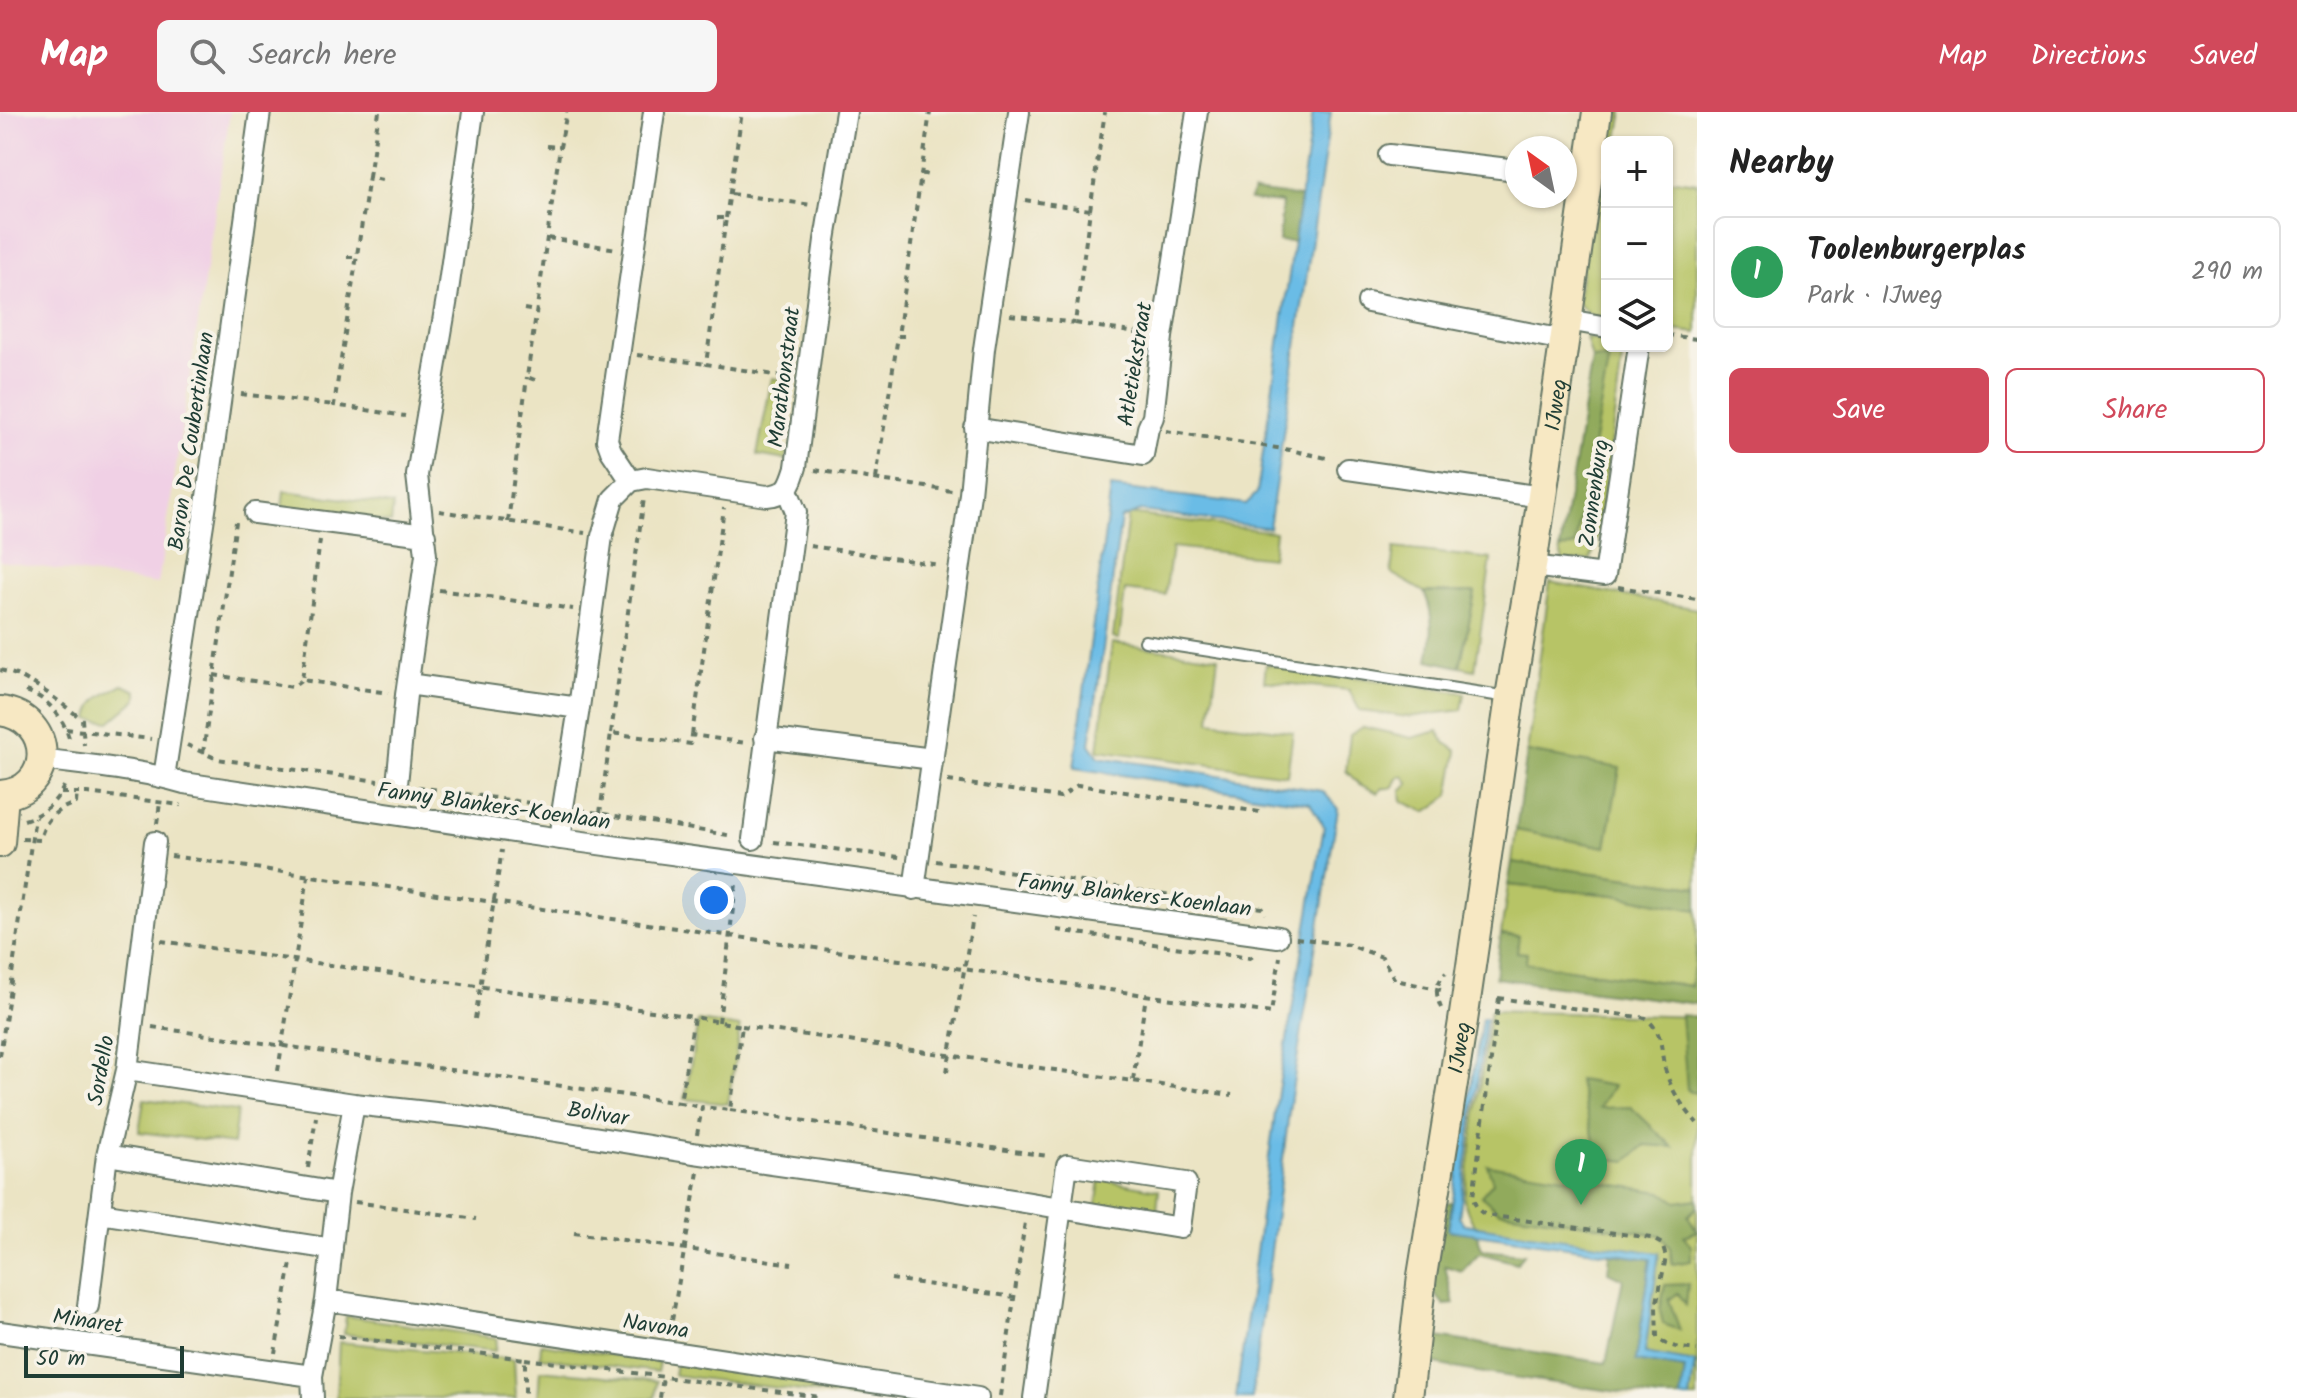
<!DOCTYPE html>
<meta charset="utf-8">
<style>
body{margin:0;font-family:Kalam,sans-serif;background:#f6f6f6;color:#222}
.controls{position:absolute;right:24px;top:24px;display:grid;overflow:hidden;border-radius:12px;box-shadow:0 2px 6px #0004}
.controls button{width:72px;height:72px;display:grid;place-items:center;padding:0;border:0;border-bottom:2px solid #e0e0e0;background:#fff;color:#222;font:40px sans-serif}
.compass{position:absolute;left:1505px;top:24px;width:72px;height:72px;border-radius:50%;background:#fff;box-shadow:0 2px 6px #0004;rotate:327deg}
.scale{position:absolute;left:24px;bottom:20px;width:160px;box-sizing:border-box;padding-left:8px;border:4px solid #1f3d34;border-top:0;font-size:22px;line-height:28px;white-space:nowrap;color:#1f3d34;-webkit-text-stroke:6px #f7f3e8;paint-order:stroke}
.you{position:absolute;left:714px;top:788px;width:28px;height:28px;margin:-20px;border:6px solid #fff;border-radius:50%;background:#1a73e8;box-shadow:0 0 0 12px #1a73e833}
.badge{display:grid;place-items:center;width:52px;height:52px;border-radius:50%;background:#d1495b;color:#fff;font-size:26px;font-weight:700}
.pin{position:absolute;translate:-50% -66px;filter:drop-shadow(0 2px 4px #0008)}
.pin::after{content:'';position:absolute;top:42px;width:28px;height:24px;background:inherit;clip-path:polygon(0 0,100% 0,50% 100%)}
.list{margin:0;padding:0;list-style:none}
h2{display:flex;justify-content:space-between;align-items:center;height:104px;margin:0;padding:0 32px;font-size:34px}
h2 small{font-size:26px;font-weight:400;color:#767676}
.list li{display:grid;grid-template-columns:52px 1fr auto;gap:24px;align-items:center;box-sizing:border-box;height:112px;margin:0 16px 16px;padding:0 16px;border:2px solid #e0e0e0;border-radius:12px}
.list b{display:block;font-size:30px;white-space:nowrap}
.list p{margin:0;font-size:26px;white-space:nowrap;color:#767676}
.list em{font-size:26px;font-style:normal;color:#767676}
.actions{display:flex;gap:16px;padding:24px 32px}
.actions a{flex:1;padding:18px 0;border:2px solid #d1495b;border-radius:12px;text-align:center;font-size:28px;color:#d1495b}
.actions .main{background:#d1495b;color:#fff}
.icon{flex:none;width:44px;height:44px;fill:none;stroke:currentColor;stroke-width:2;stroke-linecap:round;stroke-linejoin:round}
.map{position:relative;flex:none;width:1697px;height:1286px;overflow:hidden}
header{display:flex;align-items:center;gap:48px;box-sizing:border-box;height:112px;padding:0 40px;background:#d1495b;color:#fff}
header strong{font-size:38px}
nav{display:flex;gap:44px;margin-inline-start:auto;font-size:28px}
.search{width:560px;height:72px;background:#f6f6f6;display:flex;align-items:center;gap:20px;box-sizing:border-box;padding:0 28px;border-radius:12px;color:#767676;font-size:30px}
main{display:flex}
aside{flex:1;background:#fff}
.map>svg:first-child{display:block}
.built{fill:#f0d0e5}
.green{fill:#b7c466;stroke:#6b804d;stroke-width:2}
.forest{fill:#91aa5b;stroke:#587448;stroke-width:2}
.water{fill:#6abce6;stroke:#447c8d;stroke-width:2}
.lines{fill:none;stroke-linecap:round;stroke-linejoin:round}
.lane-casing{stroke:#676;stroke-width:14}
.street-casing{stroke:#676;stroke-width:24}
.secondary-casing{stroke:#676;stroke-width:32}
.path{stroke:#676;stroke-width:4;stroke-dasharray:6 6;stroke-linecap:butt}
.lane{stroke:#fff;stroke-width:10}
.street{stroke:#fff;stroke-width:20}
.secondary{stroke:#f7e8c3;stroke-width:28}
.labels{text-anchor:middle;stroke-width:8;stroke-linejoin:round;paint-order:stroke}
.street-label{font-size:22px;fill:#1f3d34;stroke:#f7f3e8}
</style>
<header>
<strong>Map</strong>
<div class="search"><svg class="icon" aria-label="search" viewBox="0 0 24 24"><circle cx="10" cy="10" r="6"/><path d="M15 15l6 6"/></svg>Search here</div>
<nav><a>Map</a><a>Directions</a><a>Saved</a></nav>
</header>
<main>
<div class="map">
<svg width="1697" height="1286" viewBox="0 0 1697 1286">
<rect width="100%" height="100%" fill="#f7f3e8"/>
<filter id="ink" filterUnits="userSpaceOnUse"><feTurbulence type="fractalNoise" baseFrequency=".0125" numOctaves="2"/><feDisplacementMap in="SourceGraphic" scale="16" xChannelSelector="R" yChannelSelector="G"/><feConvolveMatrix kernelMatrix="1 2 1 2 8 2 1 2 1" color-interpolation-filters="sRGB"/></filter>
<filter id="wash" filterUnits="userSpaceOnUse"><feTurbulence type="fractalNoise" baseFrequency=".006" numOctaves="4" result="noise"/><feDisplacementMap in="SourceGraphic" scale="32" xChannelSelector="R" yChannelSelector="G"/><feGaussianBlur stdDeviation="1.8" result="paint"/><feColorMatrix in="noise" values="0 0 0 0 0 0 0 0 0 0 0 0 0 0 0 0 0 1.4 0 .05"/><feComposite in="paint" operator="in"/></filter>
<g filter="url(#wash)">
<rect width="100%" height="100%" fill="#ebe4c4"/>
<path class="built" d="M 0,0 L 230,0 L 158,472 L 0,449 Z"/>
<path class="green" d="M 1606,0 L 1623,0 L 1617,30 L 1607,30 L 1607,207 L 1592,205 L 1577,191 Z
M 1667,67 L 1697,71 L 1697,221 L 1667,217 Z
M 1586,226 L 1607,229 L 1607,234 L 1618,234 L 1623,240 L 1597,430 L 1590,448 L 1563,450 L 1560,437 L 1575,433 L 1608,246 L 1592,247 Z
M 772,266 L 782,268 L 772,336 L 788,341 L 786,348 L 757,343 Z
M 284,379 L 393,393 L 391,411 L 282,397 Z
M 1128,402 L 1275,420 L 1272,446 L 1172,435 L 1165,483 L 1125,478 L 1119,527 L 1113,526 Z
M 1394,436 L 1491,447 L 1475,558 L 1460,555 L 1475,481 L 1424,480 L 1391,461 Z
M 1550,470 L 1697,497 L 1697,775 L 1512,750 L 1516,718 L 1606,735 L 1619,657 L 1527,640 Z
M 1112,531 L 1218,545 L 1210,609 L 1293,620 L 1287,663 L 1098,638 Z
M 1266,552 L 1465,581 L 1462,598 L 1408,605 L 1360,599 L 1349,578 L 1264,569 Z
M 123,573 L 137,579 L 137,587 L 110,610 L 89,607 C 92,585 105,582 123,573 Z
M 1363,615 L 1412,626 L 1438,619 L 1445,631 L 1457,639 L 1449,684 L 1426,700 L 1402,689 L 1401,678 L 1409,672 L 1404,665 L 1399,664 C 1391,673 1398,677 1383,676 L 1378,681 L 1359,672 L 1346,659 L 1350,623 Z
M 1508,773 L 1614,783 L 1697,798 L 1697,834 L 1691,874 L 1525,851 L 1517,840 L 1518,825 L 1501,822 Z
M 1490,899 L 1697,905 L 1697,1286 L 1690,1286 L 1695,1250 L 1638,1240 L 1651,1147 L 1477,1121 C 1473,1109 1466,1100 1464,1087 Z
M 698,909 L 740,915 L 728,992 L 685,987 Z
M 144,987 L 237,999 L 233,1032 L 139,1020 Z
M 1100,1067 L 1159,1078 L 1156,1108 L 1096,1097 Z
M 346,1204 L 497,1226 L 495,1239 L 344,1222 Z
M 339,1230 L 514,1247 L 516,1286 L 336,1286 Z
M 541,1232 L 659,1250 L 657,1260 L 540,1245 Z
M 676,1251 L 916,1286 L 856,1286 L 674,1263 Z
M 540,1258 L 657,1269 L 655,1286 L 538,1286 Z"/>
<path class="forest" d="M 1253,79 L 1300,85 L 1294,130 L 1279,129 L 1282,91 L 1249,88 Z
M 1609,246 L 1575,434 L 1560,437 L 1592,247 Z
M 1424,480 L 1475,480 L 1460,555 L 1428,548 C 1433,525 1434,501 1424,480 Z
M 1527,640 L 1620,656 L 1606,735 L 1516,718 Z
M 1512,750 L 1697,775 L 1697,798 L 1614,783 L 1508,773 Z
M 1501,822 L 1519,824 L 1517,840 L 1527,841 L 1526,851 L 1691,874 L 1697,834 L 1697,892 L 1495,866 Z
M 1681,903 L 1697,905 L 1697,982 L 1687,977 Z
M 1578,968 L 1613,974 L 1599,996 L 1631,995 L 1673,1035 L 1645,1033 L 1627,1049 L 1599,1046 Z
M 1487,1053 L 1661,1080 L 1677,1090 L 1697,1087 L 1697,1095 L 1688,1104 L 1697,1119 L 1684,1124 L 1691,1134 L 1691,1149 L 1672,1152 L 1670,1136 L 1660,1123 L 1498,1099 L 1481,1084 L 1493,1070 Z
M 1452,1090 L 1448,1118 L 1477,1121 L 1482,1138 L 1524,1142 L 1517,1151 L 1479,1141 L 1462,1159 L 1445,1154 L 1454,1192 L 1444,1193 L 1433,1179 L 1445,1091 Z
M 1610,1142 L 1651,1147 L 1636,1249 L 1685,1257 L 1681,1286 L 1660,1286 L 1471,1259 L 1430,1251 L 1436,1225 L 1606,1251 L 1623,1167 L 1608,1160 Z
M 1688,1172 L 1686,1193 L 1678,1181 L 1669,1188 L 1680,1218 L 1663,1212 L 1660,1198 L 1665,1173 Z"/>
<path class="water" d="M 1313,0 L 1331,0 L 1269,416 L 1141,399 L 1121,406 L 1090,632 L 1099,645 L 1323,679 L 1338,697 L 1291,985 L 1252,1286 L 1236,1286 L 1278,979 L 1324,715 L 1310,691 L 1074,656 L 1111,375 L 1246,392 L 1257,381 Z
M 1482,906 L 1486,906 L 1459,1105 L 1464,1112 L 1659,1141 L 1645,1241 L 1695,1250 L 1690,1286 L 1681,1286 L 1685,1257 L 1636,1249 L 1651,1147 L 1448,1118 Z"/>
</g>
<g filter="url(#ink)">
<g class="lines">
<defs>
<path id="lane" d="M 1145,529 L 1508,585"/>
<path id="street" d="M 1389,43 L 1517,58
M 1565,63 L 1587,66
M 1368,190 L 1564,228
M 1568,208 L 1607,215
M 975,316 L 1143,343 L 1148,316 L 1153,305 L 1162,225 L 1197,0
M 1348,357 L 1542,385
M 631,369 L 611,339 L 607,328 L 654,0
M 255,401 L 425,423
M 1532,454 L 1605,463 L 1639,234
M 408,572 L 579,596
M 765,626 L 933,647
M 42,647 C 89,654 138,657 184,671 L 561,727 L 1278,825
M 164,665 L 206,392 L 260,0
M 397,672 L 406,583 L 426,443 L 417,363 L 447,186 L 473,0
M 561,727 L 563,695 L 579,596 L 602,424 L 613,387 L 631,369 L 647,366 L 767,384 C 788,382 790,374 796,355 L 825,128 L 846,0
M 753,727 L 796,400 L 787,378
M 914,777 L 970,382 L 984,237 L 1019,0
M 127,958 L 354,992 L 463,1004 L 693,1041 L 934,1075 L 1180,1116 L 1186,1071 L 1067,1053 L 1034,1286
M 107,1043 L 338,1081
M 100,1101 L 332,1137
M 326,1188 L 978,1286
M 88,1194 L 107,1043 L 127,958 L 155,730
M 0,1220 L 312,1264
M 313,1286 L 312,1264 L 326,1188 L 338,1081 L 354,992"/>
<g id="secondary">
<path d="M 0,599 C 56,606 55,680 0,683"/>
<path d="M 0,731 L 4,683"/>
<path id="s1" d="M 1408,1286 L 1422,1164 L 1463,909 L 1510,585 L 1532,454 L 1597,0"/>
</g>
</defs>
<use href="#lane" class="lane-casing"/>
<use href="#street" class="street-casing"/>
<use href="#secondary" class="secondary-casing"/>
<path class="path" d="M 547,34 L 560,35
M 921,61 L 929,63
M 369,65 L 379,0
M 382,68 L 369,65 L 334,293 L 405,304
M 731,82 L 812,93
M 1025,88 L 1090,98 L 1075,211 L 1142,222
M 1090,98 L 1105,0
M 717,106 L 726,106 L 706,252 L 787,265
M 726,106 L 742,0
M 548,126 L 617,137
M 347,145 L 356,145
M 524,197 L 536,199
M 1010,203 L 1075,211
M 1667,223 L 1697,227
M 904,224 L 898,224 L 930,0
M 637,243 L 706,252
M 535,268 L 527,265 L 560,35 L 567,0
M 241,282 L 334,293
M 1166,319 L 1290,338 L 1331,347
M 815,358 L 952,379
M 876,367 L 898,224
M 439,399 L 585,421
M 508,410 L 527,265
M 320,428 L 302,568 L 388,581
M 810,434 L 940,453
M 1618,475 L 1697,487
M 439,478 L 573,497
M 0,558 C 32,565 56,588 82,607 L 84,633
M 214,563 L 293,575 L 302,568
M 26,579 C 49,586 65,608 70,630
M 66,617 L 151,627
M 611,621 L 644,386
M 692,623 L 724,396
M 187,633 L 217,647 L 378,669
M 203,641 L 236,410
M 948,669 L 1060,685 L 1078,673 L 1260,700
M 418,675 L 544,693
M 61,681 L 87,681 L 181,693
M 580,698 L 733,724
M 600,701 L 611,621 L 691,632 L 692,623 L 746,631
M 24,708 C 44,702 58,689 66,670
M 157,712 L 160,691
M 22,727 L 40,728 C 45,707 56,697 76,691 L 77,681
M 774,730 L 900,745
M 171,744 L 1271,901 L 1280,845
M 936,749 L 1262,796 L 1265,802
M 1057,818 L 1250,846 L 1257,842
M 1296,826 L 1349,833 L 1382,845 L 1395,868 L 1446,879
M 161,829 L 694,905
M 1498,886 L 1646,906 C 1667,925 1658,939 1667,963 C 1673,982 1685,997 1697,1011
M 1499,886 L 1473,1085 C 1475,1094 1478,1099 1486,1103 L 1651,1126 L 1662,1132 L 1666,1145 L 1656,1195 L 1657,1225 C 1667,1236 1683,1236 1697,1238
M 1441,896 C 1435,882 1435,872 1446,861
M 475,907 L 502,738
M 719,910 L 736,772
M 742,914 L 1232,983
M 152,915 L 680,991
M 0,944 L 35,705
M 278,959 L 308,764
M 947,960 L 973,805
M 1133,968 L 1146,884
M 730,998 L 1048,1044
M 697,1023 L 702,995 L 730,998 L 742,914 L 694,905 L 680,991 L 702,995
M 308,1056 L 316,1005
M 355,1090 L 476,1107
M 574,1121 L 792,1152
M 891,1167 L 1014,1185
M 670,1220 L 698,1060
M 338,1224 L 525,1247 L 525,1286
M 275,1241 L 291,1151
M 525,1247 L 820,1285
M 1000,1284 L 1025,1110
M 660,1286 L 663,1265"/>
<use href="#lane" class="lane"/>
<use href="#street" class="street"/>
<use href="#secondary" class="secondary"/>
</g>
</g>
<g class="labels">
<g class="street-label">
<text transform="translate(1134 252) rotate(-81)" y="8">Atletiekstraat</text>
<text transform="translate(783 265) rotate(-83)" y="8">Marathonstraat</text>
<text dy="8" stroke="none"><textPath href="#s1" startOffset="1004">IJweg</textPath></text>
<text transform="translate(190 329) rotate(-82)" y="8">Baron De Coubertinlaan</text>
<text transform="translate(1593 381) rotate(-82)" y="8">Zonnenburg</text>
<text transform="translate(494 693) rotate(8)" y="8">Fanny Blankers-Koenlaan</text>
<text transform="translate(1135 782) rotate(7)" y="8">Fanny Blankers-Koenlaan</text>
<text dy="8" stroke="none"><textPath href="#s1" startOffset="354">IJweg</textPath></text>
<text transform="translate(100 958) rotate(-80)" y="8">Sordello</text>
<text transform="translate(598 1001) rotate(9)" y="8">Bolivar</text>
<text transform="translate(88 1208) rotate(8)" y="8">Minaret</text>
<text transform="translate(656 1213) rotate(9)" y="8">Navona</text>
</g>
</g>
</svg>
<div class="controls">
<button>+</button>
<button>−</button>
<button><svg class="icon" aria-label="layers" viewBox="0 0 24 24"><path d="M12 4l9 5-9 5-9-5zM3 14l9 5 9-5"/></svg></button>
</div>
<svg class="compass" viewBox="-18 -18 36 36"><path d="M0-13l5 13h-10z" fill="#e53935"/><path d="M0 13l5-13h-10z" fill="#767676"/></svg>
<div class="scale">50 m</div>
<div class="you"></div>
<div class="pin badge" style="left:1581px;top:1093px;background:#2e9e5b">1</div>
</div>
<aside>
<h2>Nearby<small></small></h2>
<ul class="list">
<li><span class="badge" style="background:#2e9e5b">1</span><div><b>Toolenburgerplas</b><p>Park · IJweg</p></div><em>290 m</em></li>
</ul>
<div class="actions"><a class="main">Save</a><a>Share</a></div>
</aside>
</main>
